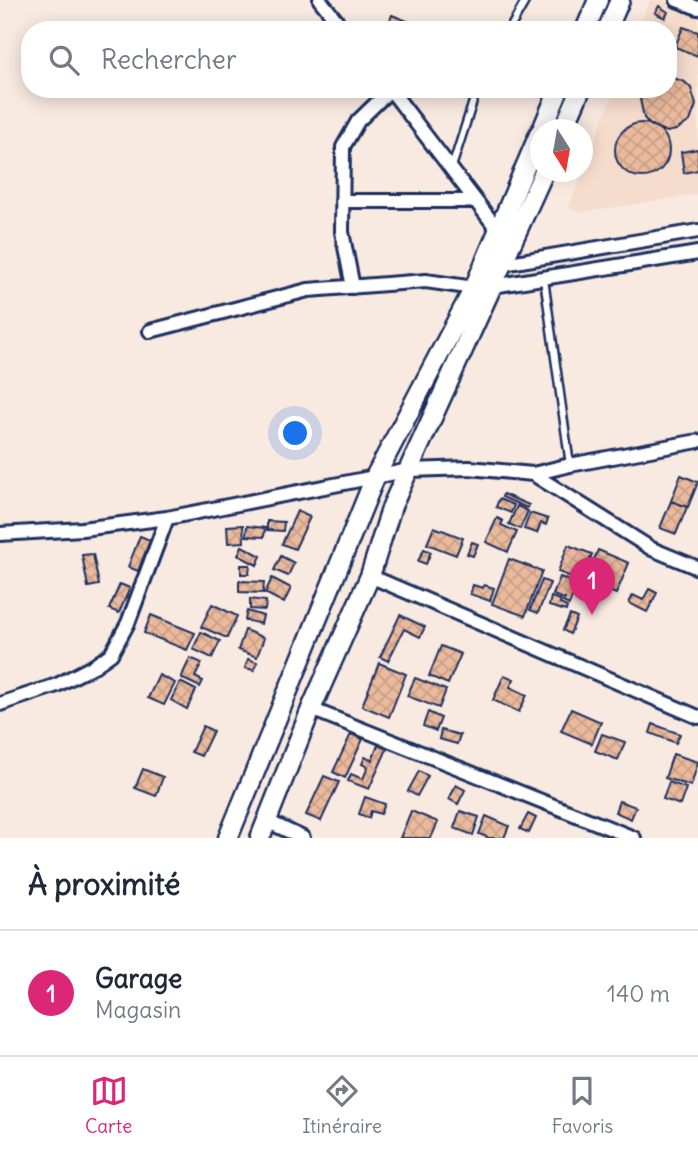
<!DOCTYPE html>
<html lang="fr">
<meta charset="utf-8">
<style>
body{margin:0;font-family:Delius,sans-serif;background:#f2f2f3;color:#1f2937}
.compass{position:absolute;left:530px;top:119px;width:63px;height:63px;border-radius:50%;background:#fff;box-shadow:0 4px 18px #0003;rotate:169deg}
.you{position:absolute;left:296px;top:434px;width:24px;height:24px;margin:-18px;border:5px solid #fff;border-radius:50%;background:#1a73e8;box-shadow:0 0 0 10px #1a73e833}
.badge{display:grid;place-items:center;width:46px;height:46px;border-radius:50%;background:#db2777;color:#fff;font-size:23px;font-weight:700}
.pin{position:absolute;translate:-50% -58px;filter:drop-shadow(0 2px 4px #0008)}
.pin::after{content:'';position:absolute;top:37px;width:24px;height:21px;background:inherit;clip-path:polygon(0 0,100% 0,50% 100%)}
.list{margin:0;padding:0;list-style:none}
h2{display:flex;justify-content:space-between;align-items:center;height:91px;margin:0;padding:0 28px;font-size:30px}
h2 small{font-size:23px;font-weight:400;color:#747a83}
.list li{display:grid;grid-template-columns:46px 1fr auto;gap:21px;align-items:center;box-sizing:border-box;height:126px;padding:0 28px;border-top:2px solid #e0e1e3}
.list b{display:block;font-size:26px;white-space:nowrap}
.list p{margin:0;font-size:23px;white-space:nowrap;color:#747a83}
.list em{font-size:23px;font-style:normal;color:#747a83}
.icon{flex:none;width:38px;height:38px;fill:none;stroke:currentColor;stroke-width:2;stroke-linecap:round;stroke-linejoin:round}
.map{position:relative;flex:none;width:698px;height:838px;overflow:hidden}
.search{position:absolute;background:#fff;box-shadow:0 4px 18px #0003;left:21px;right:21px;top:21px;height:77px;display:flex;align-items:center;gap:18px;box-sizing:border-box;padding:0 24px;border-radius:28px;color:#747a83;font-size:26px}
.sheet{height:217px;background:#fff}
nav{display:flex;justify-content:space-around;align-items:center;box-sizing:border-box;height:98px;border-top:2px solid #e0e1e3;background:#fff;font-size:19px;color:#747a83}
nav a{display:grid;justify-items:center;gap:4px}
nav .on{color:#db2777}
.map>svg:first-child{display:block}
.built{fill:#f5dccc}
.building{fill:url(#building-cross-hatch);stroke:#1b2f5e;stroke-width:2}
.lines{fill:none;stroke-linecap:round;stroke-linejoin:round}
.lane-casing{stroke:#1b2f5e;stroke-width:11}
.street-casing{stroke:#1b2f5e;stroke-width:18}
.secondary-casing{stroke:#1b2f5e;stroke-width:23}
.lane{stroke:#fff;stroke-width:6}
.street{stroke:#fff;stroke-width:12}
.secondary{stroke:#fff;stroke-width:18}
</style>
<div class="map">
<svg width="698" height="838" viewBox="0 0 698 838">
<defs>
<pattern id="building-cross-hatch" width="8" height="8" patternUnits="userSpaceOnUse" patternTransform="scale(1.75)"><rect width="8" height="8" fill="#ebba9c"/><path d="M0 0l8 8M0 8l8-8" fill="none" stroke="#c9a089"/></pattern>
</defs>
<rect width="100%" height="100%" fill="#f9eae1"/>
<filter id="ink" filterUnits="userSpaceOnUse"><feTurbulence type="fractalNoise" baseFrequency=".0143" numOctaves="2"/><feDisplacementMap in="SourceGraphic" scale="14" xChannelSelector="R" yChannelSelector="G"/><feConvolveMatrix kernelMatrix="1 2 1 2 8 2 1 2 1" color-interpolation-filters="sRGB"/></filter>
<g filter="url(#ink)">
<path class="built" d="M 650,0 L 663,0 L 698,15 L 698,194 L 579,213 L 569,207 L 615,89 L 668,89 L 668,30 L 638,30 Z"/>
<path class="building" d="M 659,6 L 668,12 L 665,18 L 655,13 Z
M 392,15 L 430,30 L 394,30 L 387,27 Z
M 683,27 L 698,32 L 698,56 L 675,47 Z
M 668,76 L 685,82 L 691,88 L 696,105 L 690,121 L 676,130 L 667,132 L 650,125 L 644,118 L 640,99 L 644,89 L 668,89 Z
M615 150a27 27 0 1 1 54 0a27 27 0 1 1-54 0Z
M 698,149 L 698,170 L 684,173 L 681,152 Z
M 681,475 L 698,482 L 688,507 L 671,501 Z
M 503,494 L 529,505 L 527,508 L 502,497 Z
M 499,499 L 514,505 L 511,513 L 496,507 Z
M 671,501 L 687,507 L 676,534 L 660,528 Z
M 517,506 L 528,511 L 520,529 L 509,524 Z
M 297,511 L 310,517 L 295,549 L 282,544 Z
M 530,513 L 548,519 L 546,525 L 541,523 L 537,533 L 524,529 Z
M 497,518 L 503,521 L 501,525 L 517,532 L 508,552 L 486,542 Z
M 267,521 L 284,522 L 283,531 L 267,530 Z
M 243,525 L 244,542 L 228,543 L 227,526 Z
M 247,526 L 265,528 L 264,537 L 246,536 Z
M 434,527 L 463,538 L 456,555 L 427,544 Z
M 140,536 L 150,540 L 138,571 L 128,567 Z
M 472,542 L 478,544 L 473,556 L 467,554 Z
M 568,545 L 592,554 L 582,581 L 558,572 Z
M 242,546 L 261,556 L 257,565 L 238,555 Z
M 424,549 L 431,552 L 426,564 L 418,561 Z
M 598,550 L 629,563 L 616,594 L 585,581 Z
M 93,554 L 99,585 L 88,587 L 82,555 Z
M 281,556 L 294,563 L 288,576 L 274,570 Z
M 509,559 L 542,571 L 525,616 L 492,604 Z
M 241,565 L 250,565 L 249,574 L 241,574 Z
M 560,577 L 578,584 L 569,605 L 563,602 L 565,599 L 553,595 Z
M 272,578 L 291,588 L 284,603 L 265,593 Z
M 542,580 L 550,583 L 538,613 L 530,610 Z
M 239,581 L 264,582 L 263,593 L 239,592 Z
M 120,584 L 130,588 L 119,613 L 109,609 Z
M 473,585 L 483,588 L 484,585 L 494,588 L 490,601 L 470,594 Z
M 649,589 L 657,593 L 647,612 L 629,603 L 633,595 L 643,600 Z
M 551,597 L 561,600 L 560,604 L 567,607 L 566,611 L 549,606 Z
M 250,599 L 266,601 L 265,610 L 250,609 Z
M 212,604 L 237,616 L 227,638 L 201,627 Z
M 247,611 L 263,616 L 261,624 L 245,620 Z
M 151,615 L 195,633 L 187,650 L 144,633 Z
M 400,615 L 425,627 L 420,637 L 404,629 L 388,661 L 380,657 Z
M 570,615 L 577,618 L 570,634 L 563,630 Z
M 245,630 L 264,638 L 257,657 L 238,650 Z
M 201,632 L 220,641 L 212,658 L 193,649 Z
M 441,646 L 461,654 L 448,684 L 429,676 Z
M 190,658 L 202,663 L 195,677 L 203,681 L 200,687 L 181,678 Z
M 248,659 L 257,662 L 254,670 L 245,668 Z
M 379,663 L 406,674 L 389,717 L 362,706 Z
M 159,675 L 175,683 L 164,705 L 148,698 Z
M 504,675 L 514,679 L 510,687 L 527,695 L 519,712 L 493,700 Z
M 415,678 L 446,690 L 439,708 L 407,696 Z
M 180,682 L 196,690 L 187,709 L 171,700 Z
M 571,709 L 601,722 L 592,744 L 561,731 Z
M 428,712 L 441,718 L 436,731 L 423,726 Z
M 653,724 L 680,734 L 676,743 L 650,733 Z
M 203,726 L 213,731 L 201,756 L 191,752 Z
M 441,730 L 460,735 L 457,744 L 439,739 Z
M 351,734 L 363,739 L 345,778 L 333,772 Z
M 602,734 L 625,742 L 618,760 L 595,751 Z
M 378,745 L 387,749 L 369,789 L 348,781 L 351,774 L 363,779 L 368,767 L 362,764 L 365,757 L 372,760 Z
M 673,754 L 698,762 L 691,786 L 665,778 Z
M 143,769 L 163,777 L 156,796 L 135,788 Z
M 419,771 L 428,776 L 417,796 L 408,791 Z
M 324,776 L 339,782 L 321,821 L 306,815 Z
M 669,782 L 686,788 L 680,805 L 663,799 Z
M 456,785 L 465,790 L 458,804 L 449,799 Z
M 365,797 L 385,804 L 381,814 L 371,811 L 369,818 L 359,814 Z
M 619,801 L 636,807 L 631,819 L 615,812 Z
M 411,811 L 438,822 L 431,838 L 400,838 Z
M 460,811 L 479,817 L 473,835 L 454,828 Z
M 528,814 L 536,818 L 529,833 L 520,829 Z
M 486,816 L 509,826 L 504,838 L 489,838 L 479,834 Z"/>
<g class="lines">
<defs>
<path id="lane" d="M 509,30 L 526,0
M 452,167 L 477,89
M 544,279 L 570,465"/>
<path id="street" d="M 320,0 L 344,30
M 677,0 L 698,8
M 390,89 L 498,230
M 342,201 L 476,201
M 498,265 L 698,231
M 353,287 L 342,232 L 343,147 L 358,121 L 390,90
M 150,331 L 308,290 L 426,281 L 474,288 L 493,286 L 698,253
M 533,474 L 652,549 L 698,568
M 0,534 L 82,529 L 167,518 L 410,470 L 469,468 L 533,474 L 570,465 L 698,441
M 370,576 L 698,717
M 0,704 L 57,685 L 94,666 L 111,654 L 128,623 L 167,518
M 311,709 L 634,838
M 267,821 L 303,838"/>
<path id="secondary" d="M 585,30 L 598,0
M 607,30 L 620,0
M 542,130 L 559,89
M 563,130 L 581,89
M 228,838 L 376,475 L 474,288 L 540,132
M 260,838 L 311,709 L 370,576 L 392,506 L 544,172"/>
</defs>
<use href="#lane" class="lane-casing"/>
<use href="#street" class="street-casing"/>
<use href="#secondary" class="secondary-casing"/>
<use href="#lane" class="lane"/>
<use href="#street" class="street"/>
<use href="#secondary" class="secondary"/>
</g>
</g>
</svg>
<svg class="compass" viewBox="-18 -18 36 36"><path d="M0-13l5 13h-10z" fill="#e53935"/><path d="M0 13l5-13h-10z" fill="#747a83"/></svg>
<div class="you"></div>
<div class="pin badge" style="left:592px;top:615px">1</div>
<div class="search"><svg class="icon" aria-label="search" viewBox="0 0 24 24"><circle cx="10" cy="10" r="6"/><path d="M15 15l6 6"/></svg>Rechercher</div>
</div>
<section class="sheet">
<h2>À proximité<small></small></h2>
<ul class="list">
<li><span class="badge">1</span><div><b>Garage</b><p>Magasin</p></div><em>140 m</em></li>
</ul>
</section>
<nav>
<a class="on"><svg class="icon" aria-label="map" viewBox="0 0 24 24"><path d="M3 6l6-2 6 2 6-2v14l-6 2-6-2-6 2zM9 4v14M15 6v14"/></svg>Carte</a>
<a><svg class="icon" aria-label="directions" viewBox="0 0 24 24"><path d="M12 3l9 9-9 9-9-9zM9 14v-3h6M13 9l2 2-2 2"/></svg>Itinéraire</a>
<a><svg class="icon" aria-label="saved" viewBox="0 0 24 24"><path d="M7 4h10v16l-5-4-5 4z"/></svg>Favoris</a>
</nav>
